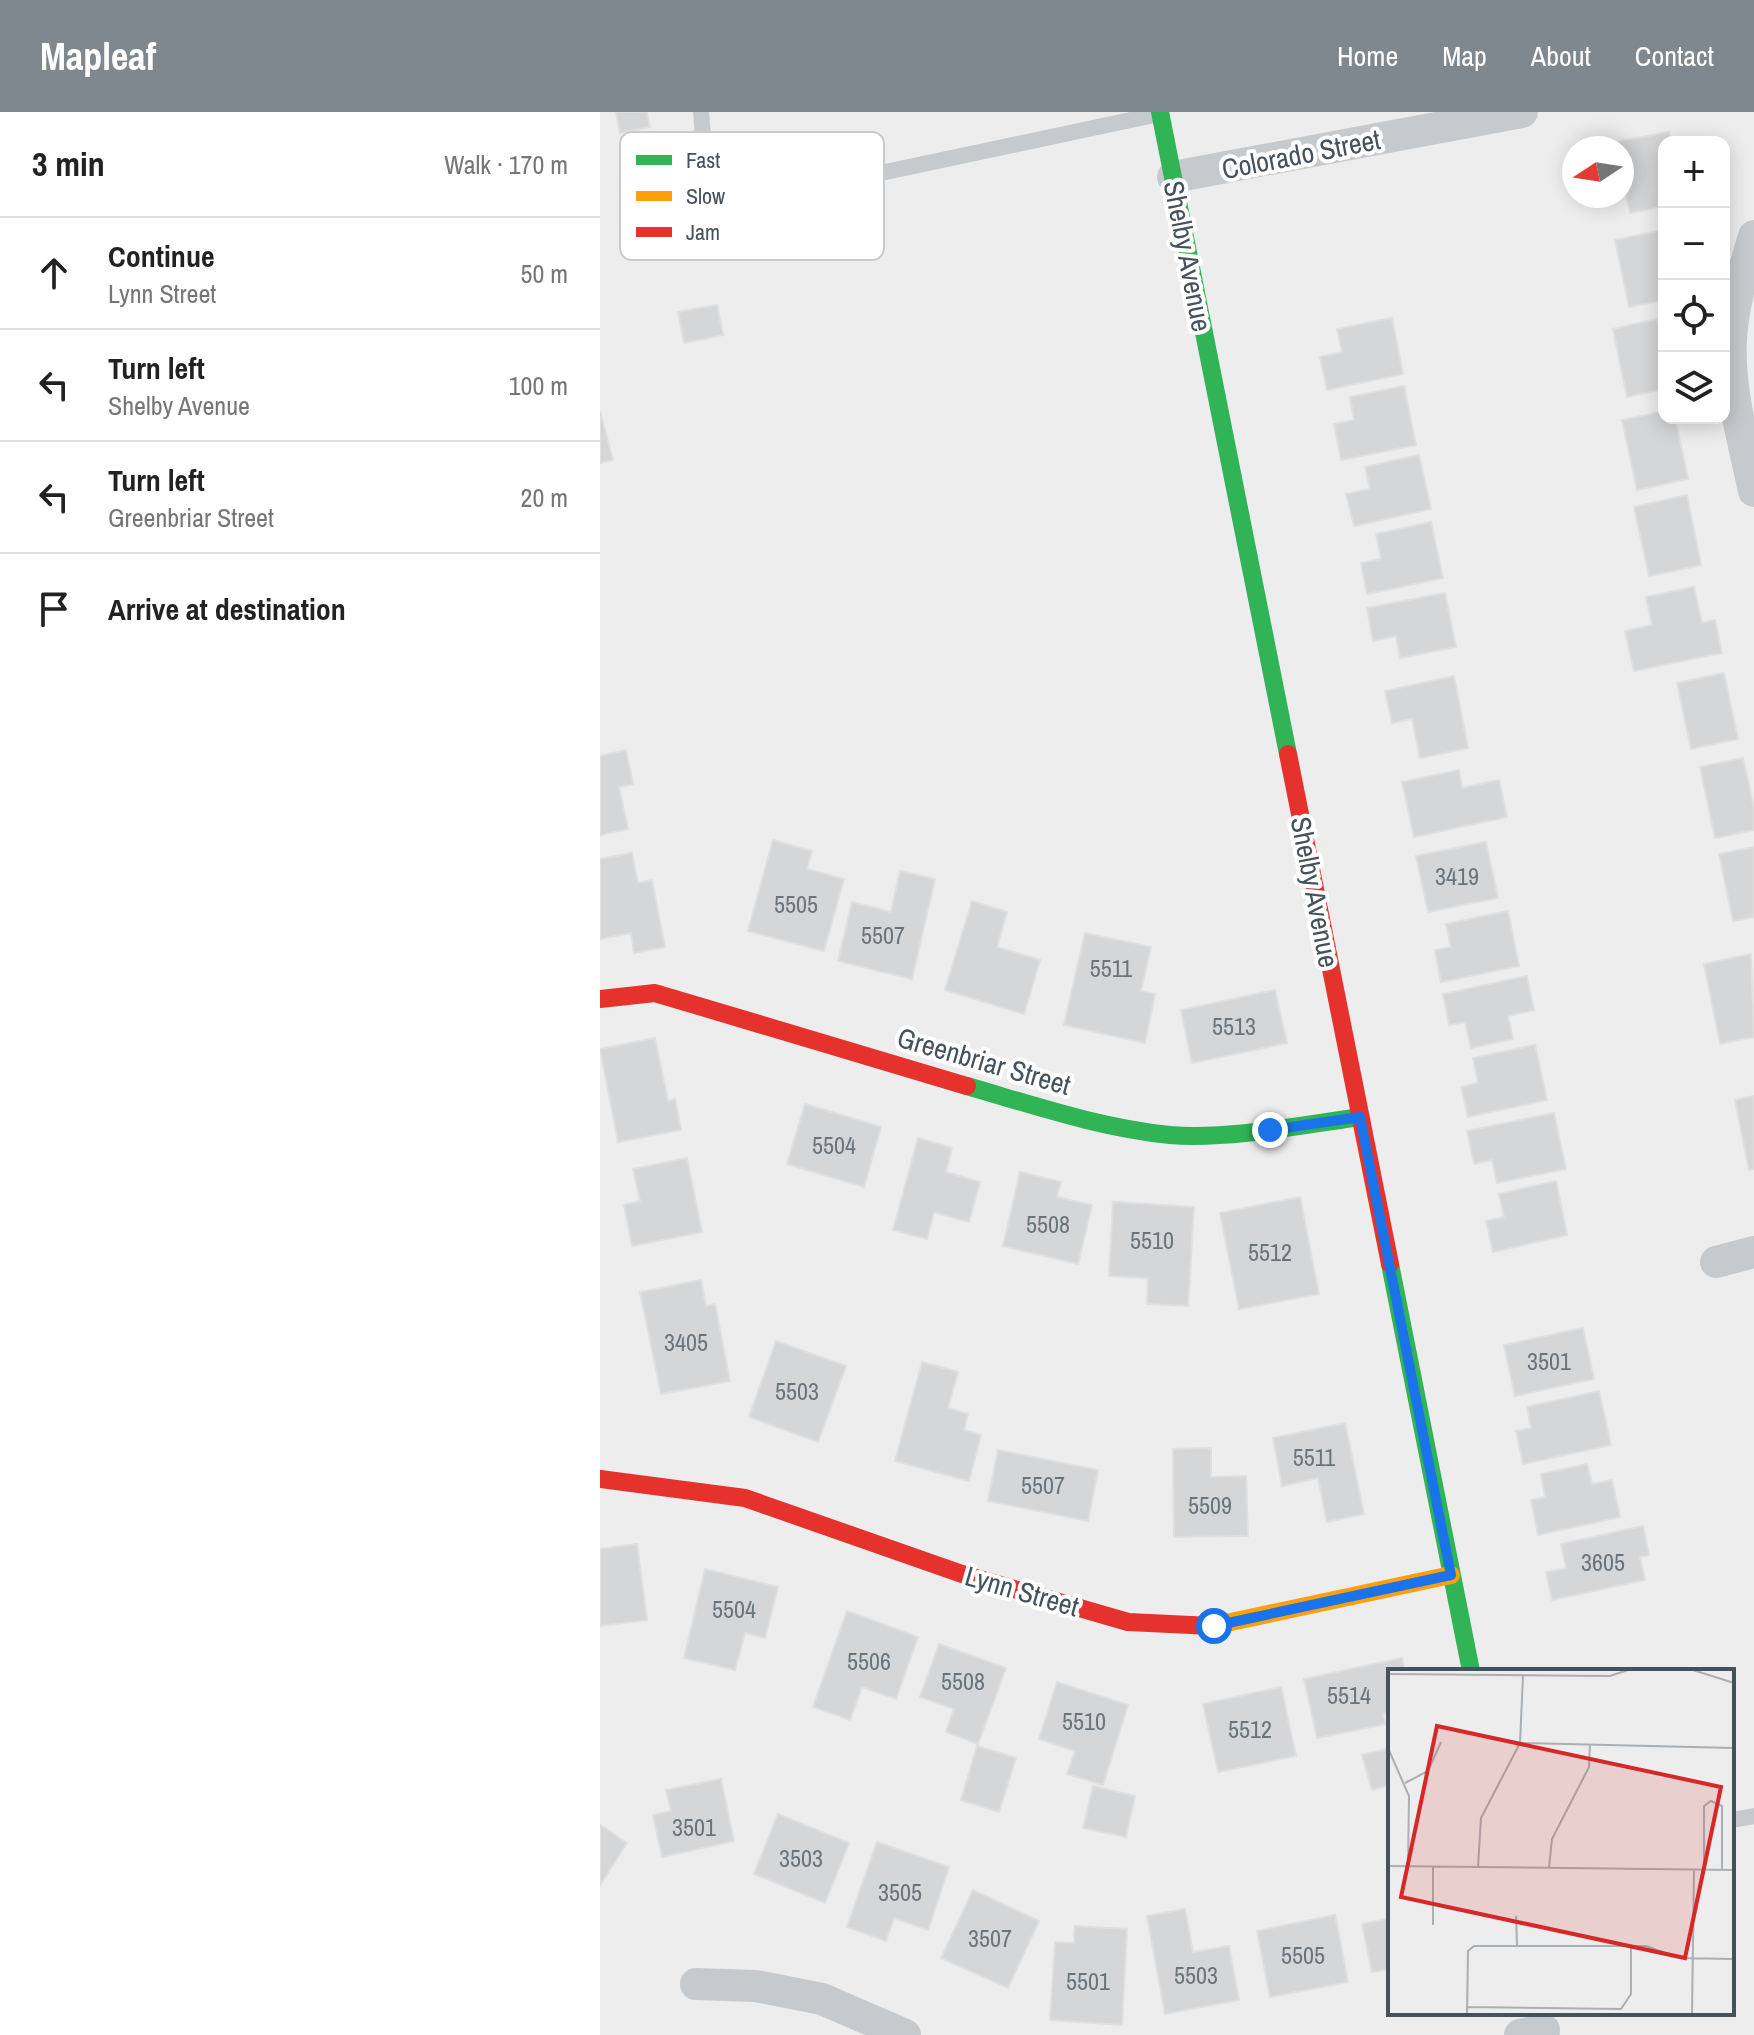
<!DOCTYPE html>
<meta charset="utf-8">
<style>
body{margin:0;font-family:"Archivo Narrow",sans-serif;background:#f2f2f2;color:#222}
.controls{position:absolute;right:24px;top:24px;display:grid;overflow:hidden;border-radius:16px;box-shadow:0 4px 20px #0003}
.controls button{width:72px;height:72px;display:grid;place-items:center;padding:0;border:0;border-bottom:2px solid #e0e0e0;background:#fff;color:#222;font:40px sans-serif}
.compass{position:absolute;left:962px;top:24px;width:72px;height:72px;border-radius:50%;background:#fff;box-shadow:0 4px 20px #0003;rotate:258deg}
.stop{position:absolute;width:24px;height:24px;margin:-18px;border:6px solid #1a73e8;border-radius:50%;background:#fff}
.stop.end{background:#1a73e8;border-color:#fff;box-shadow:0 2px 8px #0008}
.list{margin:0;padding:0;list-style:none}
h2{display:flex;justify-content:space-between;align-items:center;height:104px;margin:0;padding:0 32px;font-size:34px}
h2 small{font-size:26px;font-weight:400;color:#767676}
.list li{display:grid;grid-template-columns:52px 1fr auto;gap:24px;align-items:center;box-sizing:border-box;height:112px;padding:0 32px;border-top:2px solid #e0e0e0}
.list b{display:block;font-size:30px;white-space:nowrap}
.list p{margin:0;font-size:26px;white-space:nowrap;color:#767676}
.list em{font-size:26px;font-style:normal;color:#767676}
.icon{flex:none;width:44px;height:44px;fill:none;stroke:currentColor;stroke-width:2;stroke-linecap:round;stroke-linejoin:round}
.map{position:relative;flex:none;width:1154px;height:1923px;overflow:hidden}
header{display:flex;align-items:center;gap:48px;box-sizing:border-box;height:112px;padding:0 40px;background:#7f888e;color:#fff}
header strong{font-size:38px}
nav{display:flex;gap:44px;margin-inline-start:auto;font-size:28px}
main{display:flex}
aside{flex:1;background:#fff}
.map>svg:first-child{display:block}
.building{fill:#d5d6d7;stroke:#dfdfe0;stroke-width:2}
.lines{fill:none;stroke-linecap:round;stroke-linejoin:round}
.lane{stroke:#c6cacc;stroke-width:16}
.street{stroke:#c6cacc;stroke-width:32}
.fast{stroke:#30b455;stroke-width:18}
.slow{stroke:#ff9f0a;stroke-width:18}
.jam{stroke:#e5322d;stroke-width:18}
.route{stroke:#1a73e8;stroke-width:10}
.labels{text-anchor:middle;stroke-width:8;stroke-linejoin:round;paint-order:stroke}
.number-label{font-size:24px;fill:#69747b}
.street-label{font-size:28px;fill:#43525b;stroke:#fff}
.inset-road{fill:none;stroke:#aaafb3;stroke-width:2}
.view{fill:#d62828;fill-opacity:0.15;stroke:#d62828;stroke-width:4}
.inset-edge{fill:none;stroke:#43525b;stroke-width:4}
.key{fill:#fff;stroke:#c7cbce;stroke-width:2}
.key-label{font-size:22px;fill:#43525b}
</style>
<header>
<strong>Mapleaf</strong>
<nav><a>Home</a><a>Map</a><a>About</a><a>Contact</a></nav>
</header>
<main>
<aside>
<h2>3 min<small>Walk · 170 m</small></h2>
<ul class="list">
<li><svg class="icon" aria-label="ahead" viewBox="0 0 24 24"><path d="M12 20V5M6 11l6-6 6 6"/></svg><div><b>Continue</b><p>Lynn Street</p></div><em>50 m</em></li>
<li><svg class="icon" aria-label="left" viewBox="0 0 24 24"><path d="M17 20v-9H6M10 6l-5 5 5 5"/></svg><div><b>Turn left</b><p>Shelby Avenue</p></div><em>100 m</em></li>
<li><svg class="icon" aria-label="left" viewBox="0 0 24 24"><path d="M17 20v-9H6M10 6l-5 5 5 5"/></svg><div><b>Turn left</b><p>Greenbriar Street</p></div><em>20 m</em></li>
<li><svg class="icon" aria-label="arrive" viewBox="0 0 24 24"><path d="M6 21V4h12l-3 4 3 4H6"/></svg><div><b>Arrive at destination</b></div></li>
</ul>
</aside>
<div class="map">
<svg width="1154" height="1923" viewBox="0 0 1154 1923">
<rect width="100%" height="100%" fill="#eeeded"/>
<path class="building" d="M 16,0 L 47,0 L 50,15 L 20,21 Z
M 1069,20 L 1071,30 L 1064,30 L 1064,94 L 1030,101 L 1022,62 L 1022,36 L 1017,36 L 1016,30 Z
M 1064,118 L 1064,188 L 1029,195 L 1015,128 Z
M 117,193 L 123,223 L 84,231 L 78,200 Z
M 792,206 L 803,262 L 727,278 L 720,245 L 742,240 L 737,217 Z
M 1057,207 L 1064,238 L 1064,277 L 1027,285 L 1013,217 Z
M 804,274 L 816,333 L 741,348 L 734,312 L 754,308 L 750,285 Z
M 0,299 L 13,348 L 0,351 Z
M 1064,299 L 1064,306 L 1075,306 L 1088,367 L 1037,378 L 1022,308 Z
M 819,343 L 831,397 L 754,414 L 746,382 L 770,377 L 765,355 Z
M 1087,383 L 1101,453 L 1049,464 L 1034,395 Z
M 831,410 L 843,466 L 767,482 L 761,451 L 781,447 L 776,422 Z
M 1094,475 L 1102,511 L 1115,508 L 1122,541 L 1034,559 L 1025,519 L 1052,513 L 1046,485 Z
M 845,481 L 856,535 L 800,546 L 796,524 L 773,529 L 767,496 Z
M 1124,561 L 1138,627 L 1091,637 L 1077,571 Z
M 854,564 L 868,636 L 820,646 L 812,607 L 792,611 L 785,579 Z
M 26,638 L 33,672 L 19,675 L 28,717 L 0,723 L 0,644 Z
M 1143,646 L 1154,696 L 1154,718 L 1115,726 L 1100,655 Z
M 859,658 L 862,676 L 899,668 L 907,705 L 814,725 L 802,670 Z
M 173,728 L 212,739 L 207,757 L 244,767 L 224,839 L 148,819 Z
M 886,730 L 898,786 L 828,800 L 816,744 Z
M 1154,735 L 1154,805 L 1133,809 L 1119,742 Z
M 32,741 L 38,771 L 52,768 L 65,835 L 34,841 L 31,821 L 0,827 L 0,747 Z
M 300,759 L 335,767 L 312,867 L 238,849 L 252,790 L 291,800 Z
M 372,789 L 407,800 L 397,835 L 440,848 L 424,902 L 345,878 Z
M 908,799 L 919,854 L 841,870 L 835,838 L 851,835 L 846,812 Z
M 485,821 L 551,835 L 541,879 L 555,882 L 545,931 L 464,913 Z
M 1151,842 L 1154,925 L 1120,932 L 1104,852 Z
M 927,864 L 934,898 L 908,904 L 913,927 L 871,936 L 865,910 L 849,913 L 843,882 Z
M 675,878 L 687,931 L 592,951 L 581,898 Z
M 55,926 L 68,989 L 75,987 L 81,1018 L 18,1030 L 0,937 Z
M 935,933 L 947,988 L 868,1005 L 861,975 L 878,971 L 873,946 Z
M 1154,984 L 1154,1057 L 1149,1058 L 1135,988 Z
M 205,992 L 281,1015 L 264,1075 L 187,1052 Z
M 954,1001 L 966,1057 L 897,1071 L 892,1048 L 874,1052 L 867,1019 Z
M 318,1026 L 352,1036 L 346,1060 L 380,1070 L 369,1110 L 334,1100 L 327,1127 L 293,1118 Z
M 87,1046 L 102,1120 L 32,1134 L 24,1093 L 40,1089 L 33,1057 Z
M 420,1060 L 461,1070 L 457,1085 L 492,1093 L 478,1152 L 403,1134 Z
M 956,1069 L 967,1123 L 893,1140 L 886,1109 L 904,1105 L 899,1082 Z
M 700,1085 L 719,1182 L 639,1197 L 620,1101 Z
M 513,1090 L 594,1095 L 588,1194 L 547,1192 L 548,1166 L 509,1164 Z
M 101,1168 L 106,1194 L 115,1192 L 130,1269 L 61,1282 L 40,1180 Z
M 983,1216 L 994,1267 L 915,1284 L 904,1233 Z
M 176,1229 L 246,1254 L 218,1330 L 149,1305 Z
M 322,1250 L 358,1260 L 348,1296 L 368,1302 L 364,1318 L 381,1323 L 369,1369 L 295,1349 Z
M 999,1279 L 1011,1333 L 923,1352 L 916,1319 L 931,1316 L 927,1295 Z
M 745,1311 L 764,1402 L 727,1410 L 718,1366 L 682,1374 L 673,1326 Z
M 611,1336 L 611,1365 L 646,1364 L 648,1424 L 574,1425 L 573,1337 Z
M 398,1338 L 498,1358 L 488,1409 L 388,1389 Z
M 987,1352 L 992,1372 L 1012,1368 L 1020,1405 L 938,1423 L 931,1388 L 945,1385 L 941,1362 Z
M 1043,1414 L 1049,1443 L 1040,1445 L 1045,1468 L 952,1488 L 946,1460 L 966,1456 L 961,1432 Z
M 37,1432 L 47,1508 L 0,1514 L 0,1437 Z
M 105,1457 L 178,1475 L 165,1526 L 145,1521 L 135,1558 L 84,1546 Z
M 247,1499 L 318,1525 L 296,1587 L 262,1575 L 250,1608 L 213,1595 Z
M 339,1532 L 406,1556 L 378,1632 L 346,1620 L 354,1597 L 320,1585 Z
M 802,1546 L 805,1559 L 790,1559 L 790,1600 L 783,1602 L 786,1612 L 717,1626 L 704,1567 Z
M 457,1570 L 528,1593 L 503,1673 L 467,1662 L 475,1639 L 439,1627 Z
M 681,1575 L 696,1644 L 618,1660 L 603,1592 Z
M 377,1634 L 416,1646 L 399,1700 L 361,1688 Z
M 790,1636 L 790,1673 L 772,1678 L 762,1643 Z
M 121,1667 L 134,1729 L 62,1745 L 53,1703 L 71,1699 L 66,1678 Z
M 493,1674 L 535,1684 L 526,1725 L 483,1716 Z
M 178,1702 L 249,1731 L 225,1791 L 154,1762 Z
M 0,1713 L 27,1731 L 0,1773 Z
M 277,1730 L 349,1755 L 328,1818 L 294,1806 L 286,1829 L 247,1815 Z
M 373,1778 L 439,1809 L 408,1876 L 341,1846 Z
M 585,1797 L 593,1840 L 629,1834 L 639,1888 L 565,1902 L 547,1804 Z
M 735,1803 L 748,1870 L 670,1885 L 657,1819 Z
M 790,1806 L 790,1857 L 772,1860 L 762,1812 Z
M 475,1814 L 527,1817 L 522,1913 L 450,1908 L 455,1830 L 474,1831 Z"/>
<g class="lines">
<path class="lane" d="M 101,0 L 105,50 L 120,85 L 149,89 L 559,2
M 1132,1708 L 1154,1704"/>
<path class="street" d="M 573,65 L 922,0
M 1154,124 C 1144,158 1133,191 1131,227 C 1128,278 1144,330 1154,379
M 1116,1150 L 1154,1140
M 96,1872 L 156,1874 L 222,1887 L 305,1923
M 920,1923 L 944,1918"/>
<path class="fast" d="M 560,0 L 688,642
M 367,974 C 433,993 500,1016 570,1023 C 625,1028 704,1013 760,1005
M 790,1152 L 871,1559"/>
<path class="slow" d="M 612,1514 L 851,1463"/>
<path class="jam" d="M 688,642 L 790,1152
M 0,887 L 55,881 L 367,974
M 0,1367 L 145,1386 L 362,1462 L 528,1510 L 612,1514"/>
</g>
<g class="lines">
<path class="route" d="M 614,1514 L 851,1463 L 760,1005 L 670,1018"/>
</g>
<g class="labels">
<g class="number-label">
<text x="857" y="773">3419</text>
<text x="196" y="801">5505</text>
<text x="283" y="832">5507</text>
<text x="511" y="865">5511</text>
<text x="634" y="923">5513</text>
<text x="234" y="1042">5504</text>
<text x="448" y="1121">5508</text>
<text x="552" y="1137">5510</text>
<text x="670" y="1149">5512</text>
<text x="86" y="1239">3405</text>
<text x="949" y="1258">3501</text>
<text x="197" y="1288">5503</text>
<text x="714" y="1354">5511</text>
<text x="443" y="1382">5507</text>
<text x="610" y="1402">5509</text>
<text x="1003" y="1459">3605</text>
<text x="134" y="1506">5504</text>
<text x="269" y="1558">5506</text>
<text x="363" y="1578">5508</text>
<text x="749" y="1592">5514</text>
<text x="484" y="1618">5510</text>
<text x="650" y="1626">5512</text>
<text x="94" y="1724">3501</text>
<text x="201" y="1755">3503</text>
<text x="300" y="1789">3505</text>
<text x="390" y="1835">3507</text>
<text x="703" y="1852">5505</text>
<text x="596" y="1872">5503</text>
<text x="488" y="1878">5501</text>
</g>
<g class="street-label">
<text transform="translate(701 42) rotate(-11)" y="10">Colorado Street</text>
<text transform="translate(588 144) rotate(79)" y="10">Shelby Avenue</text>
<text transform="translate(715 780) rotate(79)" y="10">Shelby Avenue</text>
<text transform="translate(384 949) rotate(16)" y="10">Greenbriar Street</text>
<text transform="translate(422 1479) rotate(16)" y="10">Lynn Street</text>
</g>
</g>
<g transform="translate(788 1557)">
<rect width="346" height="346" fill="#eeeded"/>
<path class="inset-road" d="M 305,1 L 346,14M 0,5 L 222,7 L 240,1M 132,74 L 346,79M 0,79 L 21,127 L 20,197M 17,114 L 40,102 L 53,73M 0,197 L 346,201M 90,198 L 93,149 L 132,74 L 135,7M 161,199 L 164,170 L 201,98 L 202,75M 316,201 L 316,137 L 323,132 L 334,137 L 334,201M 128,247 L 129,276M 45,256 L 45,198M 79,338 L 233,340 L 243,325 L 243,277M 79,345 L 80,282 L 86,277 L 258,277 L 292,289 L 346,290M 304,345 L 306,201"/>
<path class="view" d="M 49,57 L 333,118 L 297,289 L 13,228 Z"/>
<rect width="346" height="346" class="inset-edge"/>
</g>
<rect x="20" y="20" width="264" height="128" rx="12" class="key"/>
<rect x="36" y="43" width="36" height="10" fill="#30b455"/>
<rect x="36" y="79" width="36" height="10" fill="#ff9f0a"/>
<rect x="36" y="115" width="36" height="10" fill="#e5322d"/>
<g class="key-label">
<text x="86" y="56">Fast</text>
<text x="86" y="92">Slow</text>
<text x="86" y="128">Jam</text>
</g>
</svg>
<div class="controls">
<button>+</button>
<button>−</button>
<button><svg class="icon" aria-label="locate" viewBox="0 0 24 24"><circle cx="12" cy="12" r="6"/><path d="M12 2v4M12 18v4M2 12h4M18 12h4"/></svg></button>
<button><svg class="icon" aria-label="layers" viewBox="0 0 24 24"><path d="M12 4l9 5-9 5-9-5zM3 14l9 5 9-5"/></svg></button>
</div>
<svg class="compass" viewBox="-18 -18 36 36"><path d="M0-13l5 13h-10z" fill="#e53935"/><path d="M0 13l5-13h-10z" fill="#767676"/></svg>
<div class="stop" style="left:614px;top:1514px"></div>
<div class="stop end" style="left:670px;top:1018px"></div>
</div>
</main>
